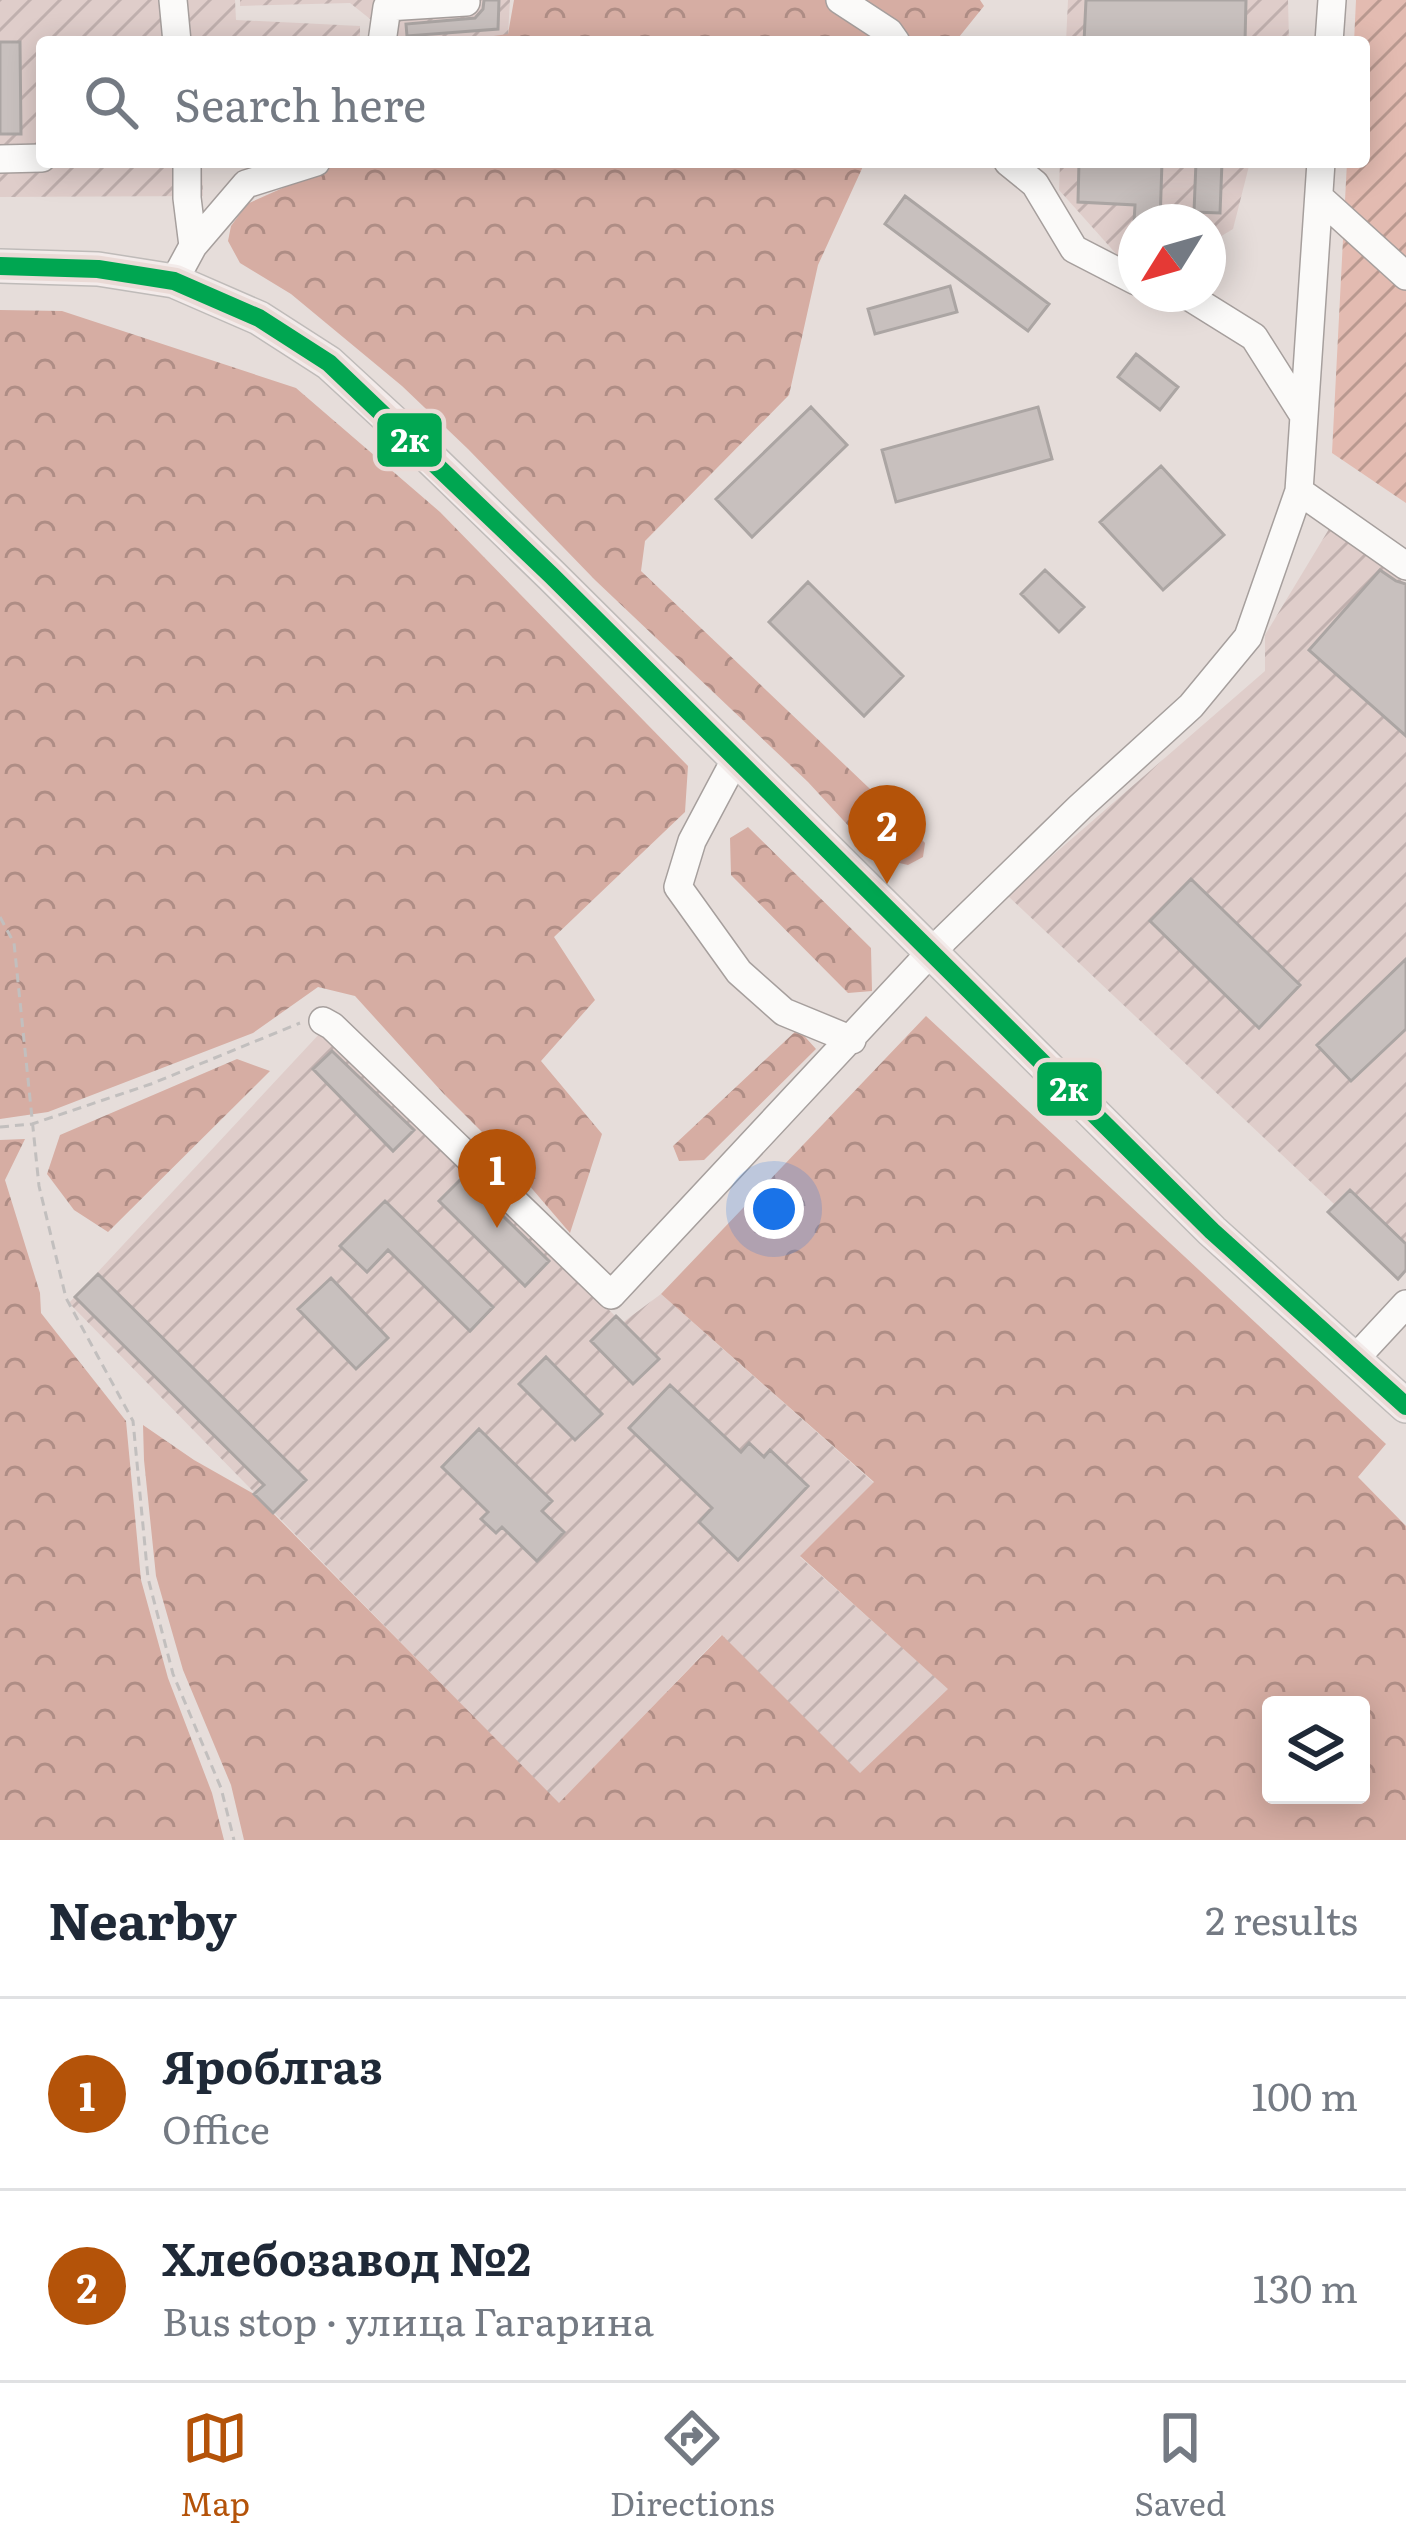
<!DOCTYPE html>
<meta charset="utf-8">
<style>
body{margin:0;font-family:Literata,serif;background:#f2f2f3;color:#1f2937}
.controls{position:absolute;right:36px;bottom:36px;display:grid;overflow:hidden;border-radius:12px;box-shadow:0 6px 30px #0003}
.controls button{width:108px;height:108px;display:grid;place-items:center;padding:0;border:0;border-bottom:3px solid #e0e1e3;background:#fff;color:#1f2937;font:60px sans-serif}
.compass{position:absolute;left:1118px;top:204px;width:108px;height:108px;border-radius:50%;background:#fff;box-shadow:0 6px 30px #0003;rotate:233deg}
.you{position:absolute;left:774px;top:1209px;width:42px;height:42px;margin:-30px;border:9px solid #fff;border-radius:50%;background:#1a73e8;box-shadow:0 0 0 18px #1a73e833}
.badge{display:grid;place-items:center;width:78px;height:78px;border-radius:50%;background:#b45309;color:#fff;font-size:39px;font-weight:700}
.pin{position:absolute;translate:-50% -99px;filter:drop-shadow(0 3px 6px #0008)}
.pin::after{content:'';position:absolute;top:63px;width:42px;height:36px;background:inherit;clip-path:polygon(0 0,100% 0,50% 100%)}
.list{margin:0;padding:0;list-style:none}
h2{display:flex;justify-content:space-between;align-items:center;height:156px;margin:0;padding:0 48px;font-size:51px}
h2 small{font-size:39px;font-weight:400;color:#747a83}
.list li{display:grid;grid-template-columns:78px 1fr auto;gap:36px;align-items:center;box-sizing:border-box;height:192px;padding:0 48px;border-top:3px solid #e0e1e3}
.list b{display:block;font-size:45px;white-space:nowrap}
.list p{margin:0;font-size:39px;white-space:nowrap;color:#747a83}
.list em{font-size:39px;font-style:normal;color:#747a83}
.icon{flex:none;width:66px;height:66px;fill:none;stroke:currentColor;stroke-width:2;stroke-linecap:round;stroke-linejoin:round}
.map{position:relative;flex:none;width:1406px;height:1840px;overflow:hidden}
.search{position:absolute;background:#fff;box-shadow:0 6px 30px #0003;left:36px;right:36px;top:36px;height:132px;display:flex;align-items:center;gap:30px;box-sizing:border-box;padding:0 42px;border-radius:12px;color:#747a83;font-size:45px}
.sheet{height:540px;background:#fff}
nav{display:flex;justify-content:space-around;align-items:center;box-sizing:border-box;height:168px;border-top:3px solid #e0e1e3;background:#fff;font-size:33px;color:#747a83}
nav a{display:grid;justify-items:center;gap:6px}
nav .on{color:#b45309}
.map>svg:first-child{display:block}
.industrial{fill:url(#industrial-furrows)}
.forest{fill:url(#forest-crowns);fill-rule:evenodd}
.garden{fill:url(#garden-furrows)}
.building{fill:#c8c0be;stroke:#aba5a3;stroke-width:3}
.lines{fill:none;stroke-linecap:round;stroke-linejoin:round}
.minor-casing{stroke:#a69f9d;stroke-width:30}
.major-casing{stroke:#bfbbb9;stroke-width:36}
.path{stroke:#c2bfbe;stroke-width:3;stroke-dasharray:9 6;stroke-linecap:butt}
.minor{stroke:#fbfaf9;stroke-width:27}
.major{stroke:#f3ebea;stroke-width:33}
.bus-1-casing{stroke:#eadad6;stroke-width:27}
.bus-1{stroke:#00a651;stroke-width:18}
.line-badge{stroke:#eadad6;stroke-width:4.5}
.badge-label{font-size:33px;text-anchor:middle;font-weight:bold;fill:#fff}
</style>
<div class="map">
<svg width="1406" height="1840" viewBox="0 0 1406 1840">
<defs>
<pattern id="industrial-furrows" width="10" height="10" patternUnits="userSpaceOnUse" patternTransform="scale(3)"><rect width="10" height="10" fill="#dfcdca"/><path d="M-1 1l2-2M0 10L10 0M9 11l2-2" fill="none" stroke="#c0b0ae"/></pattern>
<pattern id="forest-crowns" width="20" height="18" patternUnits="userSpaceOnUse" patternTransform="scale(3)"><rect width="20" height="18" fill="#d6ada3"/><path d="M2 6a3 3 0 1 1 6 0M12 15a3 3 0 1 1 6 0" fill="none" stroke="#af8d85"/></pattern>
<pattern id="garden-furrows" width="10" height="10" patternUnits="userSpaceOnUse" patternTransform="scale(3)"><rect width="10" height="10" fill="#e3bbb1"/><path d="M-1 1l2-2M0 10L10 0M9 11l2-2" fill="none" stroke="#b99990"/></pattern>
</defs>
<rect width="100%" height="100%" fill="#e6ddda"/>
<path class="industrial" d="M 0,0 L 235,0 L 236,20 L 360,26 L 360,42 L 42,42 L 42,162 L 202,162 L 203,196 L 0,197 Z
M 240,0 L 510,0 L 508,35 L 450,42 L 399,42 L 350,3 L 240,6 Z
M 1068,0 L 1288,0 L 1289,42 L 1066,42 Z
M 1060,162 L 1250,162 L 1233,229 L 1208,244 L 1208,222 L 1136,222 L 1136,268 L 1127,266 L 1059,190 Z
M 1329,529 L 1406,584 L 1406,1272 L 1007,895 L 1265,671 L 1265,635 Z
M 322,1031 L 470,1170 L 622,1323 L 661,1294 L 874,1483 L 800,1557 L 949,1689 L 860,1774 L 721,1635 L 559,1804 L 69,1303 Z"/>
<path class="forest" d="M 514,0 L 980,0 L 984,6 L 955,42 L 450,42 L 508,34 Z
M 341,162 L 865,162 L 818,265 L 789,395 L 645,541 L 641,571 L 910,827 L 925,843 L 923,857 L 908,865 L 878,858 L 808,782 L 595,580 L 468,449 L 402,386 L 291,294 L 240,263 L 228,241 L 231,226 L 247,204 Z
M 0,310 L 62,311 L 296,388 L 440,512 L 688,766 L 685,812 L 554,937 L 595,1000 L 541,1061 L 602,1134 L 570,1233 L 491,1141 L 443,1093 L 355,996 L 318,987 L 253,1033 L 48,1112 L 0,1119 Z
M 748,827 L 871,948 L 872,991 L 848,993 L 731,875 L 730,838 Z
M 926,1016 L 1386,1444 L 1358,1477 L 1406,1526 L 1406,1840 L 244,1840 L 231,1785 L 183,1670 L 156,1576 L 144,1460 L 143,1425 L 194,1460 L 254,1494 L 559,1803 L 722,1635 L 860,1773 L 948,1689 L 800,1556 L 874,1482 L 661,1294 ZM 1271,1705 L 1361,1705 L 1361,1795 L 1271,1795 Z
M 798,1029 L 816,1049 L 704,1160 L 679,1161 L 673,1146 Z
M 237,1059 L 270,1071 L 108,1232 L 74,1210 L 47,1174 L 60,1135 Z
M 25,1139 L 5,1180 L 40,1293 L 41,1313 L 126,1421 L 141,1580 L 168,1678 L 212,1793 L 224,1840 L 0,1840 L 0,1140 Z"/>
<path class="garden" d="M 1356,0 L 1406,0 L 1406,503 L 1332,453 L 1347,162 L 1364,162 L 1364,42 L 1354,42 Z"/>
<path class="building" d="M 484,0 L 499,0 L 498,29 L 407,36 L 406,24 L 475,18 L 483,9 Z
M 1086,0 L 1246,0 L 1245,42 L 1084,42 Z
M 0,42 L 20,42 L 21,134 L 0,134 Z
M 1079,162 L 1162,162 L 1160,222 L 1134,222 L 1135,205 L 1078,202 Z
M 1196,162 L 1222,162 L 1220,213 L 1194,212 Z
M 905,196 L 1049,304 L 1028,331 L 885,224 Z
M 950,286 L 957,312 L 875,334 L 868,309 Z
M 1136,354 L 1178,387 L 1160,410 L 1118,377 Z
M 811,407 L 847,445 L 752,537 L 716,499 Z
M 1038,407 L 1052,459 L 896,502 L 882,450 Z
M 1161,466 L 1224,535 L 1163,590 L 1100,522 Z
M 1045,570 L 1084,607 L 1059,632 L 1021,594 Z
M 1380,570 L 1396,581 L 1406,584 L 1406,736 L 1309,650 Z
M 808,582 L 903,676 L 864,716 L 769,622 Z
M 1191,879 L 1300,985 L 1259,1028 L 1150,921 Z
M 1406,959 L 1406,1029 L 1351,1081 L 1317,1045 Z
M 332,1051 L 414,1130 L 393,1151 L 313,1069 Z
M 463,1177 L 549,1261 L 525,1286 L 439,1201 Z
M 1350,1190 L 1406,1244 L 1406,1270 L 1398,1279 L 1328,1212 Z
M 385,1201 L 493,1307 L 470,1331 L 388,1250 L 367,1272 L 340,1246 Z
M 98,1274 L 306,1480 L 273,1513 L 254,1494 L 264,1485 L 75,1297 Z
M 331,1278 L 388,1338 L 356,1369 L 298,1309 Z
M 616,1316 L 659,1359 L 633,1384 L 591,1341 Z
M 546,1357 L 602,1414 L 575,1440 L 519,1384 Z
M 670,1385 L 741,1452 L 749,1443 L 764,1457 L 770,1450 L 808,1486 L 738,1560 L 699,1522 L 712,1508 L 629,1428 Z
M 479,1429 L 552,1501 L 542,1511 L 564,1532 L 537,1561 L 502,1527 L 496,1533 L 481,1519 L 488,1512 L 442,1467 Z"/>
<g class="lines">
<defs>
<path id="minor" d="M 173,0 L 177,42
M 840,0 L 889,32 L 896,42
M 382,42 L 387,7 L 466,2
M 1329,42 L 1332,0
M 0,159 L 42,158
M 187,162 L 187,198 L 193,246
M 1008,162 L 1035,184 L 1074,249 L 1136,281
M 1319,197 L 1406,276
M 174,281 L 193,246 L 246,184 L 316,162
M 1185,294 L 1254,337 L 1304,416
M 1299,491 L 1406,566
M 735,760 L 692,841 L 678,887 L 739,972 L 784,1012 L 852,1040
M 323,1021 L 332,1026 L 611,1295 L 930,953 L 1080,807 L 1191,706 L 1248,637 L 1299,491 L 1321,162
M 1353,1361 L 1406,1304"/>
<path id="major" d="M 0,266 L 98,269 L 174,281 L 259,318 L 329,363 L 392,421 L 551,575 L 1212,1231 L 1406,1406"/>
</defs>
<use href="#minor" class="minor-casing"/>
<use href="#major" class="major-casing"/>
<path class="path" d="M 0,917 L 14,943 L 39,1186 L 66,1298 L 133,1421 L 148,1578 L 173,1674 L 221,1788 L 234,1840
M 0,1127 L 32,1124 L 151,1084 L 300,1023"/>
<use href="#minor" class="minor"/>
<use href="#major" class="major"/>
<defs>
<path id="bus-1" d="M 0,266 L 98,269 L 174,281 L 259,318 L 329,363 L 551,575 L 1212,1231 L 1406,1406"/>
</defs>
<use href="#bus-1" class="bus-1-casing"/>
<use href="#bus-1" class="bus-1"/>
</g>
<g class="line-badge">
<rect x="375" y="411" width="69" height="58" rx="12" fill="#00a651"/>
<rect x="1035" y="1060" width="69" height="58" rx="12" fill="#00a651"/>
</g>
<g class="badge-label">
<text x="410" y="452">2к</text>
<text x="1069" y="1101">2к</text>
</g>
</svg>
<div class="controls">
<button><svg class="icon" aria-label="layers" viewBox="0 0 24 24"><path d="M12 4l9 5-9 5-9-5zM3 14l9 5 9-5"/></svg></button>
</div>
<svg class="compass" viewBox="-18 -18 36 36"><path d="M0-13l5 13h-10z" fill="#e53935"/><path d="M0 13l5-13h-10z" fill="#747a83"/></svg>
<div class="you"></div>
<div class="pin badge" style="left:497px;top:1228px">1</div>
<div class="pin badge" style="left:887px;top:884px">2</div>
<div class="search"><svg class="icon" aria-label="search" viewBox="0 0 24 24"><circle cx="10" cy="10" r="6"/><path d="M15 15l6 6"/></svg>Search here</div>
</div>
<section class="sheet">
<h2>Nearby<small>2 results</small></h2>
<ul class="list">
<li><span class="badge">1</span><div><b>Яроблгаз</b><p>Office</p></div><em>100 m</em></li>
<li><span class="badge">2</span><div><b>Хлебозавод №2</b><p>Bus stop · улица Гагарина</p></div><em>130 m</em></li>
</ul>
</section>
<nav>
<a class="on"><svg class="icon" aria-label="map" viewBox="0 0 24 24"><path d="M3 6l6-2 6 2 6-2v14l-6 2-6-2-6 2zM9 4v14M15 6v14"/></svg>Map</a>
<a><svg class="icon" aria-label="directions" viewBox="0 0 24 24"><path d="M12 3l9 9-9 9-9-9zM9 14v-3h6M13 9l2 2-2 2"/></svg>Directions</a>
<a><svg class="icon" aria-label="saved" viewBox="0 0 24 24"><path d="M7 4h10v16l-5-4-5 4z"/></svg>Saved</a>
</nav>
